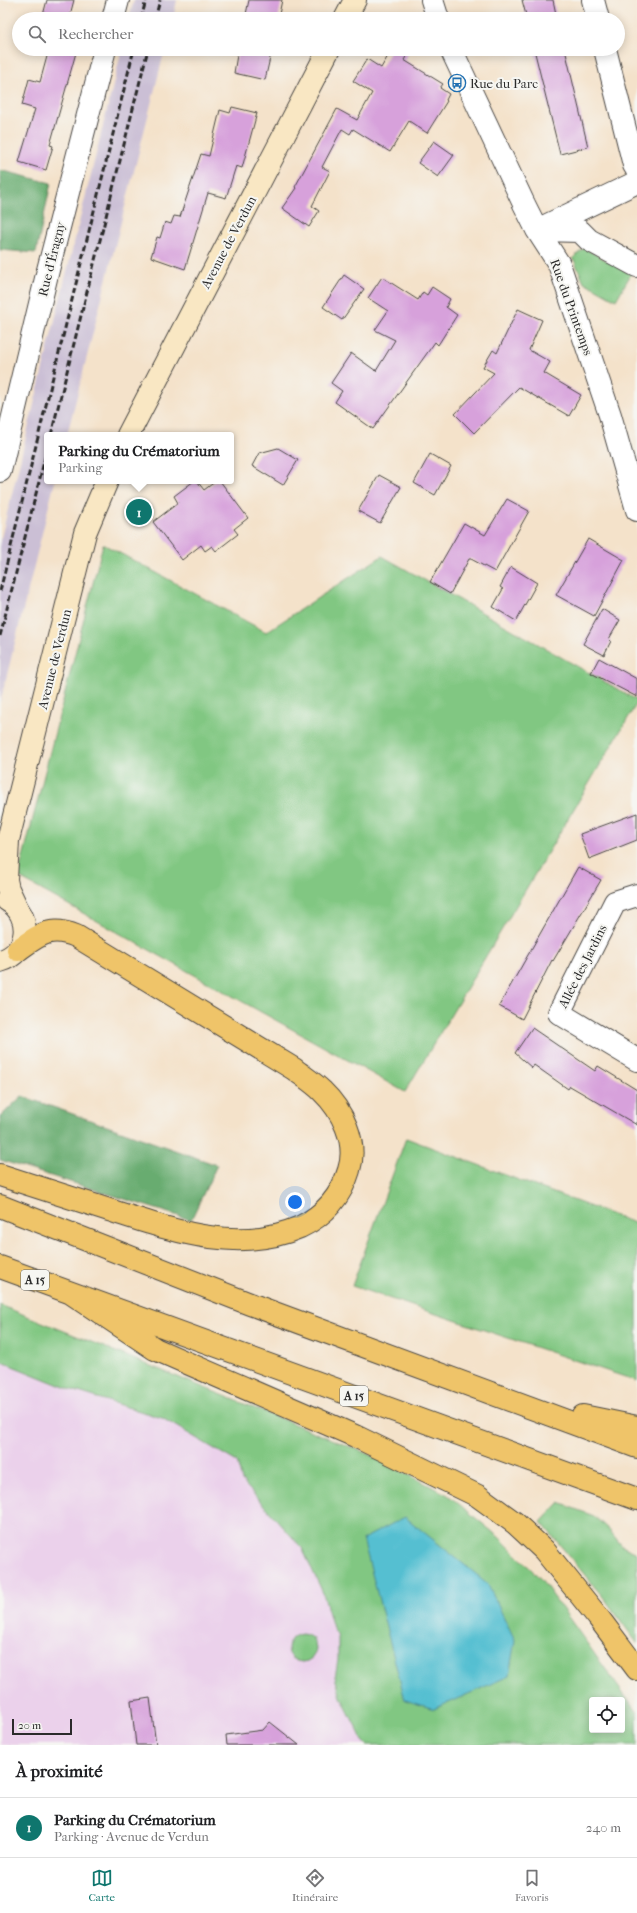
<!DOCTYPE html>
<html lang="fr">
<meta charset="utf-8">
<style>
body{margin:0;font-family:"IM FELL French Canon",serif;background:#f2f2f2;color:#202124}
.controls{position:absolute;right:12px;bottom:12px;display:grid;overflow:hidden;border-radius:4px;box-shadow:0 2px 10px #0003}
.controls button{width:36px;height:36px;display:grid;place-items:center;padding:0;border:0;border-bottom:1px solid #e0e0e0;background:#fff;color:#202124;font:20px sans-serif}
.scale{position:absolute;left:12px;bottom:10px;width:60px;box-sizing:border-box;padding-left:4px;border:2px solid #2b2b2b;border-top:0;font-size:11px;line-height:14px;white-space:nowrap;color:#2b2b2b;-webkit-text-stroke:3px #f6f6f2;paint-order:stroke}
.you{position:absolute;left:295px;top:1202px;width:14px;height:14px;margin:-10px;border:3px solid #fff;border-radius:50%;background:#1a73e8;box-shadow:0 0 0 6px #1a73e833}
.badge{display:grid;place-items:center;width:26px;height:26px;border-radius:50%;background:#0f766e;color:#fff;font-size:13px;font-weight:700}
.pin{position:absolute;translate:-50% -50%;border:2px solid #fff;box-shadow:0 1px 4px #0006}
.popup{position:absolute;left:44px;top:432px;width:190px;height:52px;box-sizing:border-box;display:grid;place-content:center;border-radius:4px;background:#fff;filter:drop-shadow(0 1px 3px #0005);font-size:13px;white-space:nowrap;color:#757577}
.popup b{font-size:15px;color:#202124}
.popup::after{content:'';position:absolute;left:50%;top:100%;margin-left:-8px;border:8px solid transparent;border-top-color:#fff}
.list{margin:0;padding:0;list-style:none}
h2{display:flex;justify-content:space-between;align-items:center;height:52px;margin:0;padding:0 16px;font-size:17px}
h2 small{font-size:13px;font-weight:400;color:#757577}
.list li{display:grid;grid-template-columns:26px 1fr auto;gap:12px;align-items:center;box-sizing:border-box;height:60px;padding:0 16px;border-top:1px solid #e0e0e0}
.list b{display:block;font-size:15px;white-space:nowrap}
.list p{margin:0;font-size:13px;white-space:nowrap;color:#757577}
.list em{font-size:13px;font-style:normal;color:#757577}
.icon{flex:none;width:22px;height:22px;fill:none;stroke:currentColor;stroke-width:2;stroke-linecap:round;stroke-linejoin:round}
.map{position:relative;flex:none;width:637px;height:1745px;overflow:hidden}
.search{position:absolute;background:#fff;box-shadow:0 2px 10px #0003;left:12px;right:12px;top:12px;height:44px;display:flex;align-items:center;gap:10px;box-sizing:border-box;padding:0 14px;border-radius:22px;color:#757577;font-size:15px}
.sheet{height:112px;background:#fff}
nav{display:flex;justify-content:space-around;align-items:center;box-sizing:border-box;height:56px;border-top:1px solid #e0e0e0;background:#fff;font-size:11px;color:#757577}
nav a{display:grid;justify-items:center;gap:2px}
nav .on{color:#0f766e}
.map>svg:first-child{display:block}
.built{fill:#ebd1eb}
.industrial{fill:#cbbfd5}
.green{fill:#81c782;stroke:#567956;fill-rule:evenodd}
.forest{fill:#68ac70;stroke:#4a6c4e}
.water{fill:#55bfd1;stroke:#40757e}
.building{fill:#d7a1db}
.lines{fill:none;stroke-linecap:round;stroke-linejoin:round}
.street-casing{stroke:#494643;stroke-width:24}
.secondary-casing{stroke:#494643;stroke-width:24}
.highway-casing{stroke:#494643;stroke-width:24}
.street{stroke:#fff;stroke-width:22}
.secondary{stroke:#f9e7c3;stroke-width:22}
.highway{stroke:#efc469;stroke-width:22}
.rail{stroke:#2b2b2b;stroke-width:3;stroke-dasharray:6 3;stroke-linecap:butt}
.labels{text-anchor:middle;stroke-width:4;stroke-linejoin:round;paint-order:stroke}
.shield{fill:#f6f6f2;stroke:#686867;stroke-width:1}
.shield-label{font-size:12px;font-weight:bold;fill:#2b2b2b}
.poi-label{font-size:13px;fill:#2b2b2b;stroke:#f6f6f2;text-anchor:start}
.street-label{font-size:13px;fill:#2b2b2b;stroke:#f6f6f2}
</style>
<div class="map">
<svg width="637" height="1745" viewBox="0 0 637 1745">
<rect width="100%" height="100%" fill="#f6f6f2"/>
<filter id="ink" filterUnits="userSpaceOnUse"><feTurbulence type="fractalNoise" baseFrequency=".025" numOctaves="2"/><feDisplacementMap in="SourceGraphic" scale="8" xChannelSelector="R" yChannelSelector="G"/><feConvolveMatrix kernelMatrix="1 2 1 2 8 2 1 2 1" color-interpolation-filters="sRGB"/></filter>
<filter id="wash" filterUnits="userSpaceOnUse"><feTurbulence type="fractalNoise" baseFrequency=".012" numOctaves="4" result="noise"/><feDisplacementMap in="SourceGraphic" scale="16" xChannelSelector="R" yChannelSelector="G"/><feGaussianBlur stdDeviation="0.9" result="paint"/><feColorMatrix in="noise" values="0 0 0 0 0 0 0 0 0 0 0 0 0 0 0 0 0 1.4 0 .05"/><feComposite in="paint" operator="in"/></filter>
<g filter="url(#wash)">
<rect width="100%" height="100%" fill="#f4e2ca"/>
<path class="built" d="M 0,1343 L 188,1412 L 341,1554 L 385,1745 L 0,1745 Z"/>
<path class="industrial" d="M 134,0 L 177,0 L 173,19 L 129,19 Z
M 122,49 L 165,49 L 67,435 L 47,435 L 47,481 L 55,481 L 0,703 L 0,542 Z"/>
<path class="green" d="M 584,248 L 631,274 L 616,300 L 584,282 L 573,258 Z
M 103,544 L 266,632 L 382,556 L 637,700 L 637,703 L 405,1092 L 18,877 Z
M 406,1138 L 637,1224 L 637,1381 L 352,1286 Z
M 0,1305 L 368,1454 L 448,1495 L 500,1538 L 541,1579 L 637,1713 L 637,1745 L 367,1745 L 363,1741 L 341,1697 L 335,1677 L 338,1660 L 338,1637 L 333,1628 L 323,1593 L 302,1548 L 242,1481 L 237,1462 L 162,1418 L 69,1389 L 0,1361 ZM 592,1700 L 622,1700 L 622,1730 L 592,1730 Z
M 559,1503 L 594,1516 L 610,1531 L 622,1546 L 637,1553 L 637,1643 L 607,1602 L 541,1522 Z
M288 1648a14 14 0 1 1 28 0a14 14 0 1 1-28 0Z"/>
<path class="forest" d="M 0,170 L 51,183 L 36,253 L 0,250 Z
M 22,1096 L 217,1165 L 191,1220 L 0,1160 L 0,1117 Z"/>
<path class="water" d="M 405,1517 L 487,1583 L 515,1640 L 509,1676 L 434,1709 L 405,1700 L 363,1539 Z"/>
<g id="blocks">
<path class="building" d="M 47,0 L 74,0 L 69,19 L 42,19 Z
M 249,0 L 282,0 L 278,19 L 245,19 Z
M 522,0 L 553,0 L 557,19 L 527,19 Z
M 49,49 L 77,49 L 50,145 L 53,146 L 46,170 L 19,162 L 35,109 L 22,105 L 29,79 L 40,82 Z
M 238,49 L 272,49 L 265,80 L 234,73 Z
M 392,49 L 411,49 L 404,60 L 443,84 L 440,88 L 449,94 L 446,100 L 447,101 L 427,133 L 409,121 L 390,152 L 353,129 L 350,134 L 342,129 L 322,167 L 330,171 L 312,206 L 319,211 L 309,227 L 282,208 L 296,188 L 295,187 L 337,109 L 357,120 L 372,93 L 353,81 L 367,59 L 381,68 Z
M 534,49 L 565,49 L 588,147 L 560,154 Z
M 232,107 L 257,113 L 242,168 L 236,166 L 226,198 L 208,193 L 185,269 L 151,257 L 157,237 L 160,238 L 165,222 L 171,224 L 174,216 L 180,217 L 201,154 L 209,156 L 220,110 L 230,113 Z
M 434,141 L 454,155 L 438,177 L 418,163 Z
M 344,275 L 364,289 L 342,320 L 323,307 Z
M 382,277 L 418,300 L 423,292 L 427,295 L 432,287 L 450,299 L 446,307 L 457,315 L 438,345 L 435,342 L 373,429 L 335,402 L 342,391 L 331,383 L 351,353 L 376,371 L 395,340 L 375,330 L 388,311 L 368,298 Z
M 518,309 L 542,320 L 529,350 L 550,362 L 544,373 L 581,395 L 569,416 L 519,387 L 474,433 L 455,414 L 494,373 L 483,367 L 493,350 L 497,353 Z
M 278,448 L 298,460 L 283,485 L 252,466 L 259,453 Z
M 430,454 L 451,466 L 435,495 L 414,483 Z
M 379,475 L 401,487 L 380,523 L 358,511 Z
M 194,481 L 197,481 L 204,490 L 216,481 L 220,481 L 248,518 L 234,529 L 238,534 L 216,551 L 212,546 L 205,551 L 201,545 L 182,560 L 153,522 L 178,503 L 174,496 Z
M 507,499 L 529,511 L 495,572 L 471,559 L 469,559 L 450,594 L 430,582 L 464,523 L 485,535 Z
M 588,539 L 624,560 L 594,616 L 556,595 Z
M 511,567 L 537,583 L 516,621 L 493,607 L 503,589 L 500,587 Z
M 602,609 L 620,620 L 609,639 L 611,641 L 604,655 L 583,644 Z
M 599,658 L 637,679 L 637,697 L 591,673 Z
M 637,813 L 637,840 L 589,859 L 580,834 Z
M 578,867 L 601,880 L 553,961 L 552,960 L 522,1019 L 499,1006 Z
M 532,1028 L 595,1071 L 598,1066 L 637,1090 L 637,1125 L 570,1086 L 568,1089 L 534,1065 L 532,1068 L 515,1053 Z
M 150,1698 L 156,1745 L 136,1745 L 131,1701 Z
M 270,1722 L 299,1745 L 227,1745 L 226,1735 L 263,1730 Z"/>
</g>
</g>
<g filter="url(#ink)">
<use href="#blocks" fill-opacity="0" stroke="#494643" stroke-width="1"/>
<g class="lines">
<defs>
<path id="street" d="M 432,0 L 438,19
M 593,0 L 598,19
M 113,19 L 118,0
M 451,49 L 524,204 L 537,230 L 559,264 L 610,415 L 637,510
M 605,49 L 634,165 L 637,170
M 537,230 L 637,182
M 540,230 L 580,231 L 589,240 L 637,266
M 0,471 L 48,270 L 105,49
M 637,895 L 615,902 L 559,1013 L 637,1060"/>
<path id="secondary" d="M 345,19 L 355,0
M 128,435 L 329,49
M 17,908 L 8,889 L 6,880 L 8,840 L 85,533 L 107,481
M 0,961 C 30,953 33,915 7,900"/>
<path id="highway" d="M 0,1175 C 35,1186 71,1198 106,1209 C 169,1229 236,1255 300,1227 C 325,1215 341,1197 349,1170 C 358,1142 342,1110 322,1091 C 314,1083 303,1076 294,1069 L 76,936 C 50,925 39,935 18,950
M 0,1206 L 250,1304 L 637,1447
M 0,1267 L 637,1499
M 71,1293 L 155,1349 L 355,1436 L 478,1496 L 515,1523 L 544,1550 L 598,1617 L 637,1669
M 583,1416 L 637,1427"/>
</defs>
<use href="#street" class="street-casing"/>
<use href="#secondary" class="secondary-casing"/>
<use href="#highway" class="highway-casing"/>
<use href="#street" class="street"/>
<use href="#secondary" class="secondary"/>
<use href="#highway" class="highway"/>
<path class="rail" d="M 141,19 L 146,0
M 155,19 L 160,0
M 51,435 L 148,49
M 0,591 L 134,49
M 0,636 L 47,450"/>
</g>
</g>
<defs>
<symbol id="bus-ring" viewBox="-11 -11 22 22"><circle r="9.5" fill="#f6f6f2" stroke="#1f6fb2" stroke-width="1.5"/><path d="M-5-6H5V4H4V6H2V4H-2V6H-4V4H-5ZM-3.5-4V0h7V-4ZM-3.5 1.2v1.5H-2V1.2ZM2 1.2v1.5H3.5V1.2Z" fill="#1f6fb2"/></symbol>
</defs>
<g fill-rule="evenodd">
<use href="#bus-ring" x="447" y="73" width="20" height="20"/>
</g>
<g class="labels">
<g class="shield">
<rect x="21" y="1270" width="28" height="20" rx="3"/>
<rect x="340" y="1386" width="28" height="20" rx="3"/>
</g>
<g class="shield-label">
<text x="35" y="1284">A 15</text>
<text x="354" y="1400">A 15</text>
</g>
<g class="poi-label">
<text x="470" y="88">Rue du Parc</text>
</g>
<g class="street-label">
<text transform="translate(228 242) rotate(-62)" y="5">Avenue de Verdun</text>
<text transform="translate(51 259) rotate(-76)" y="5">Rue d'Éragny</text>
<text transform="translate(572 307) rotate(70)" y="5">Rue du Printemps</text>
<text transform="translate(54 659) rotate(-76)" y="5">Avenue de Verdun</text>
<text transform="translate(582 966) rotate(-63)" y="5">Allée des Jardins</text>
</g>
</g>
</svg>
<div class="controls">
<button><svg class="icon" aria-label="locate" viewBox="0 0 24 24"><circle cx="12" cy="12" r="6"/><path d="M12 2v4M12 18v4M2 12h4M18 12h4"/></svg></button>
</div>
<div class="scale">20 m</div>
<div class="you"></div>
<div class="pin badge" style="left:139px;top:512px">1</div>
<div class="popup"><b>Parking du Crématorium</b>Parking</div>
<div class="search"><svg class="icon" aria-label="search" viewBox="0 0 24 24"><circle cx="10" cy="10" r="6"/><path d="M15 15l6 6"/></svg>Rechercher</div>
</div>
<section class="sheet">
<h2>À proximité<small></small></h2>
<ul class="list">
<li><span class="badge">1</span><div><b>Parking du Crématorium</b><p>Parking · Avenue de Verdun</p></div><em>240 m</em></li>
</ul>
</section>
<nav>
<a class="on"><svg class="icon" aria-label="map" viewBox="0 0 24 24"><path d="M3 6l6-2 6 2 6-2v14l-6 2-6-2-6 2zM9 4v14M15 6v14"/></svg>Carte</a>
<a><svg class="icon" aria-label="directions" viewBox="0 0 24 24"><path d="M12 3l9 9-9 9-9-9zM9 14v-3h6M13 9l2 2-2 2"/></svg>Itinéraire</a>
<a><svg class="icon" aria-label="saved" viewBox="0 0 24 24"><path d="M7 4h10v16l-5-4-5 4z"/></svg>Favoris</a>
</nav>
